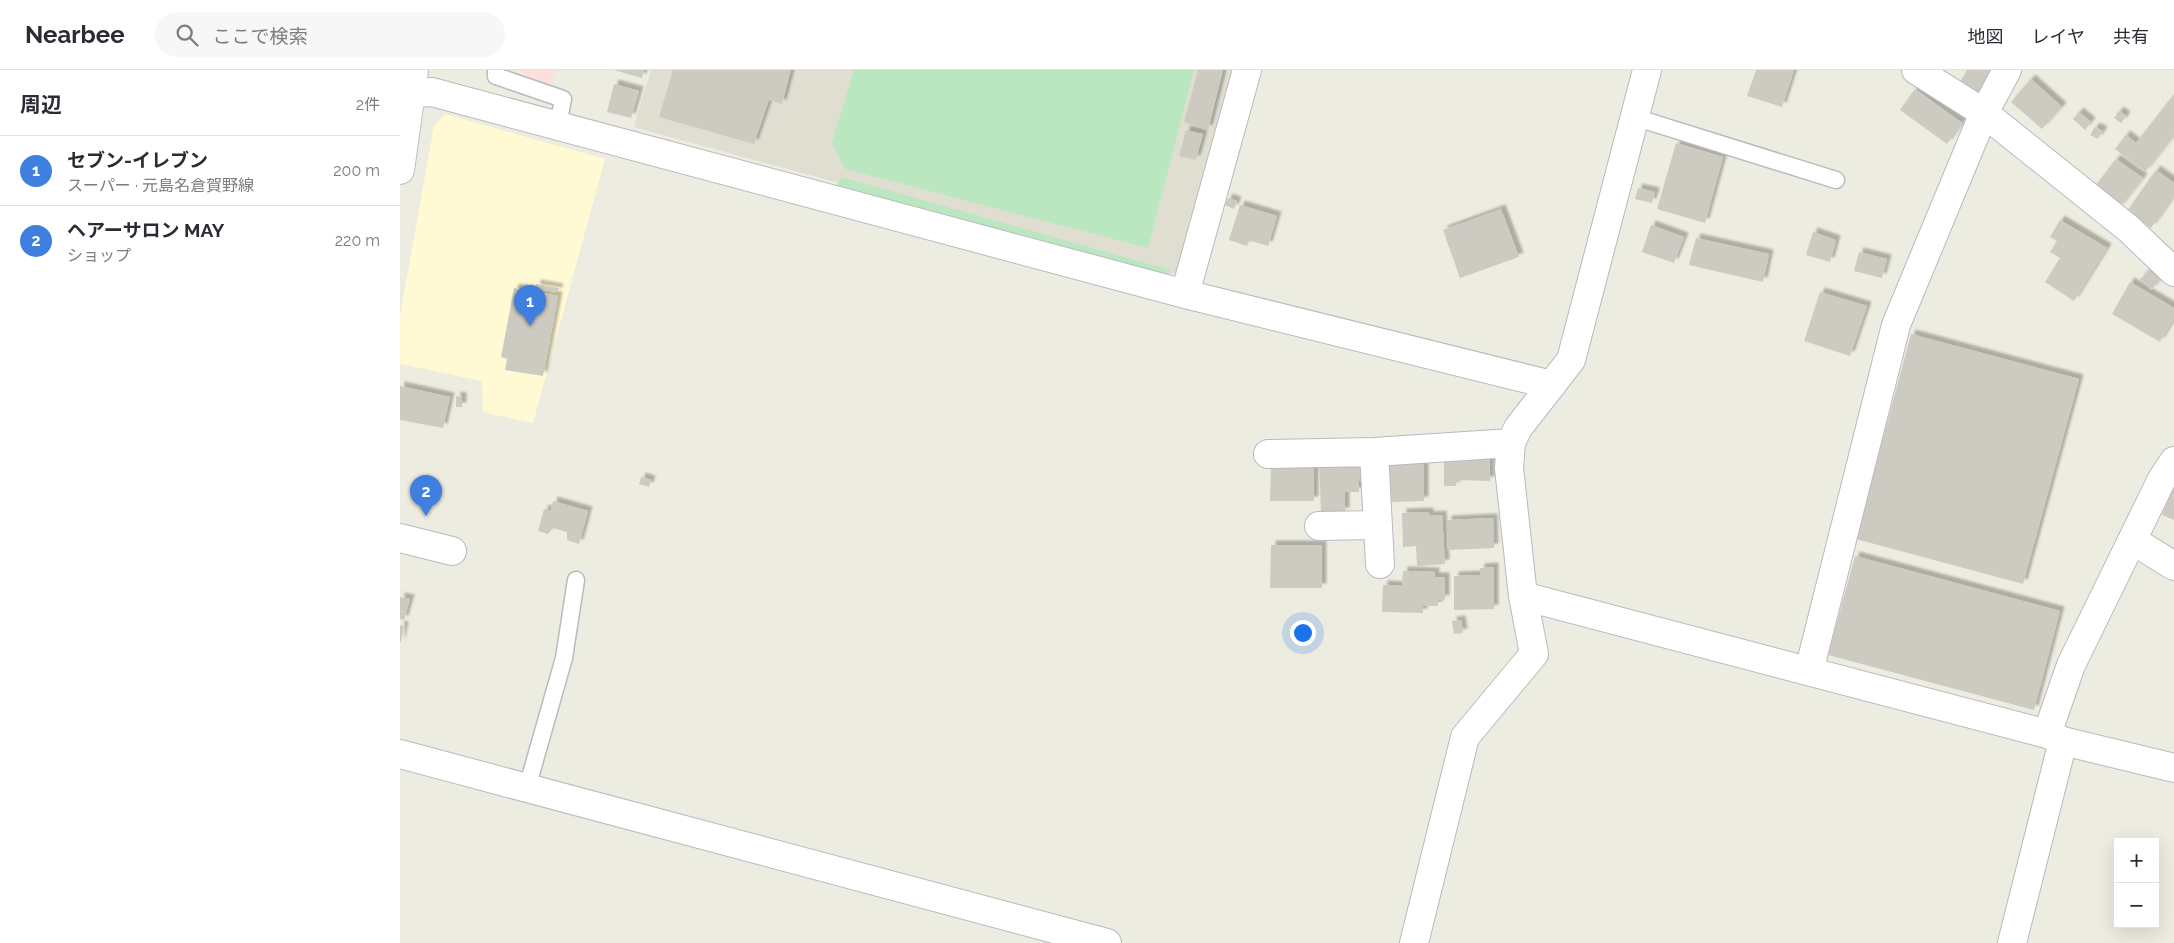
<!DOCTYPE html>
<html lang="ja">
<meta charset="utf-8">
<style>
body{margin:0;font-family:Raleway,"Noto Sans JP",sans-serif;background:#f7f7f7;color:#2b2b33}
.controls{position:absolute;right:15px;bottom:15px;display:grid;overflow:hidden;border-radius:0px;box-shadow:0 5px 20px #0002}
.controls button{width:45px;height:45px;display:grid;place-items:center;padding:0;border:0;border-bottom:1px solid #e1e1e2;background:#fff;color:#2b2b33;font:25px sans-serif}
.you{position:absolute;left:902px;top:562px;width:18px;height:18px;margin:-12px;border:4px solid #fff;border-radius:50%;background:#1a73e8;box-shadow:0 0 0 8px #1a73e833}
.badge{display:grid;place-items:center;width:32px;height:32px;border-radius:50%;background:#ea580c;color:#fff;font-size:16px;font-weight:700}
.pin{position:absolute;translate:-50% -41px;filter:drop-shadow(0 1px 2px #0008)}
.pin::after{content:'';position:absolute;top:26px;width:18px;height:15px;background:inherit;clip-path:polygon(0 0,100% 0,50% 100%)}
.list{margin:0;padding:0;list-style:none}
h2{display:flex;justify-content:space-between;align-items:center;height:65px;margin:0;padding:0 20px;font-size:21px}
h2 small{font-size:16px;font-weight:400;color:#7c7c81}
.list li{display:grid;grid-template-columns:32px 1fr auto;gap:15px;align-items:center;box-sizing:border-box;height:70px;padding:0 20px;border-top:1px solid #e1e1e2}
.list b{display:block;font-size:19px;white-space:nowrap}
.list p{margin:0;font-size:16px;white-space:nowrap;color:#7c7c81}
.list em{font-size:16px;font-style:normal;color:#7c7c81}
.icon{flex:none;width:28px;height:28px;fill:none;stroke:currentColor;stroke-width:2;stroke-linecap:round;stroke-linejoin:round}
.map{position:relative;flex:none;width:1774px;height:873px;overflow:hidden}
header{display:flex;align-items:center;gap:30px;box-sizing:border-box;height:70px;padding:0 25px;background:#fff;border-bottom:1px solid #e1e1e2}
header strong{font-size:24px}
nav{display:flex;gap:28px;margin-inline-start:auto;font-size:18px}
.search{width:350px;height:45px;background:#f7f7f7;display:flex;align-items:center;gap:12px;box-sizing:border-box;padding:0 18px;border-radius:28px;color:#7c7c81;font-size:19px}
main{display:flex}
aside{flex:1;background:#fff}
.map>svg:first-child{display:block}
.commercial{fill:#fffad3}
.education{fill:#dfded0}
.medical{fill:#fce0d9}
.green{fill:#bae7bf}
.building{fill:#cdcac1;filter:url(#shadow)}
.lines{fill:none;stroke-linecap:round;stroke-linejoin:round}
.lane-casing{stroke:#b8bac0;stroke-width:19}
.street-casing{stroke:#b8bac0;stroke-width:30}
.secondary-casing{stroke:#bbbdc5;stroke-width:30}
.lane{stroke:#fff;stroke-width:16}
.street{stroke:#fff;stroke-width:28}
.secondary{stroke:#fff;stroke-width:28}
</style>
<header>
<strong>Nearbee</strong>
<div class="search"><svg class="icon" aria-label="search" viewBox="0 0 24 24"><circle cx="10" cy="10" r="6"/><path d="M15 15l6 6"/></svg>ここで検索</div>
<nav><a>地図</a><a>レイヤ</a><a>共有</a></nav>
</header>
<main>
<aside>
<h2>周辺<small>2件</small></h2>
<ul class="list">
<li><span class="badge" style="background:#3f7fe0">1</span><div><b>セブン-イレブン</b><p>スーパー · 元島名倉賀野線</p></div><em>200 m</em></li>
<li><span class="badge" style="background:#3f7fe0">2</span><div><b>ヘアーサロン MAY</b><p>ショップ</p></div><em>220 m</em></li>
</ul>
</aside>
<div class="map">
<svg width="1774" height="873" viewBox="0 0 1774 873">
<defs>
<filter id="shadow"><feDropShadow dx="4.5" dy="-4.5" stdDeviation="1" flood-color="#0004"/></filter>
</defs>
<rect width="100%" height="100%" fill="#edece0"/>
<path class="commercial" d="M 45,44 L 205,89 L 133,353 L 83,342 L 82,311 L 0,294 L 0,246 L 34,56 Z"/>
<path class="education" d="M 251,0 L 834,0 L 780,200 L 771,204 L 234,57 Z"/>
<path class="medical" d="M 122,0 L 157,0 L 143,22 Z"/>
<path class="green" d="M 454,0 L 794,0 L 748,178 L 445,99 L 432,73 Z
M 441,107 L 770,200 L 767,207 L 437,115 Z"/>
<path class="building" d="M 214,0 L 244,0 L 242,8 Z
M 273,0 L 391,0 L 382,34 L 369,30 L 354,74 L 259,47 Z
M 798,0 L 823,0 L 808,60 L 784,52 Z
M 1356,0 L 1394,0 L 1382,37 L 1347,26 Z
M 1567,0 L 1591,0 L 1577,26 L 1558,16 Z
M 1631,9 L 1662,37 L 1642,59 L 1611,32 Z
M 214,14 L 239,21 L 231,48 L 207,42 Z
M 1515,19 L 1562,53 L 1547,74 L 1500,40 Z
M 1774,24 L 1774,65 L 1745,102 L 1715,79 L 1726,65 L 1736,73 Z
M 1719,41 L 1726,46 L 1721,53 L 1714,48 Z
M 1679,42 L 1691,52 L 1685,60 L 1673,49 Z
M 1695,57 L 1703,61 L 1698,69 L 1690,65 Z
M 786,60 L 803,64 L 796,90 L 779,86 Z
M 1276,73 L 1323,87 L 1305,153 L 1257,139 Z
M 1716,89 L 1743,108 L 1719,138 L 1693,119 Z
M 1756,100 L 1774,113 L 1774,126 L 1751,158 L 1727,141 Z
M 1238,118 L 1255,122 L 1252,133 L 1235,129 Z
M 828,128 L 837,131 L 834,139 L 825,135 Z
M 840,135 L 877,146 L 868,176 L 849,170 L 847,176 L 829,170 Z
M 1101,139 L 1119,187 L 1060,208 L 1043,160 Z
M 1660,150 L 1707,178 L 1674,231 L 1645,212 L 1660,188 L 1650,182 L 1657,171 L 1650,167 Z
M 1251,155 L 1284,167 L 1274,193 L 1242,182 Z
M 1413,162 L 1436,170 L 1430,192 L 1406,185 Z
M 1296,168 L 1369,184 L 1363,212 L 1289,195 Z
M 1459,182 L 1487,189 L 1482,208 L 1454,201 Z
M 1749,200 L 1760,210 L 1751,220 L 1740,209 Z
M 1730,212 L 1774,238 L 1774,248 L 1760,272 L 1712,244 Z
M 136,214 L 159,218 L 158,222 L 136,219 Z
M 114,218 L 158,226 L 143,306 L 105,300 L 107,289 L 101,287 Z
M 1420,222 L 1467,236 L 1450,286 L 1404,271 Z
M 1511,264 L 1679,309 L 1623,514 L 1456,469 Z
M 0,316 L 50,327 L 43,358 L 0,350 Z
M 56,326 L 62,327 L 62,337 L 56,337 Z
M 1044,382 L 1090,382 L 1090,411 L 1057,410 L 1056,416 L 1044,416 Z
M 956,389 L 956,398 L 963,397 L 963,411 L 958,411 L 959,422 L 945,422 L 945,442 L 921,442 L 919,390 Z
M 988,392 L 1024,392 L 1024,431 L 989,432 Z
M 871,393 L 914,394 L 914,431 L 870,431 Z
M 241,407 L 251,410 L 249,417 L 239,414 Z
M 1774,416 L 1774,450 L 1762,445 Z
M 153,431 L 188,441 L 179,474 L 167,470 L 167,462 L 153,458 L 148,464 L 138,461 L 144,439 L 151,441 Z
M 1028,442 L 1030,446 L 1042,445 L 1045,494 L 1017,496 L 1016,476 L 1003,477 L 1002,443 Z
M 1093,448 L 1094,478 L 1048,480 L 1047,450 Z
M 871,475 L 922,475 L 922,518 L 870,518 Z
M 1455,486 L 1660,541 L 1634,640 L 1428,585 Z
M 1094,497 L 1094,539 L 1054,540 L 1054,506 L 1080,505 L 1080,498 Z
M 1003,501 L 1035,502 L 1035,507 L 1045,507 L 1045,530 L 1038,529 L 1038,536 L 1023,536 L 1023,543 L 982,542 L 983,515 L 1002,516 Z
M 0,527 L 10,529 L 4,550 L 0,549 Z
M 1061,550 L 1063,563 L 1054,564 L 1052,551 Z
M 0,555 L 4,556 L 1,572 L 0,572 Z"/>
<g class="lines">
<defs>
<path id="lane" d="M 96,0 L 96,6 L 163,29 L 158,55
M 1234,47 L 1436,110
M 127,718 L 164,588 L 176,510"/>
<path id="street" d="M 1516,0 L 1584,43 L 1729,159 L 1774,202
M 0,24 L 32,22 L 785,224 L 1152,315
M 785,224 L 847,0
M 974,382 L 980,494
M 868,384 L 974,382 L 1111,373
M 919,456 L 978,455
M 0,468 L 52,481
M 1732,470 L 1774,496
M 1123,526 L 1647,664 L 1663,671 L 1774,698
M 1409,601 L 1496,255 L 1584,43 L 1607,0
M 1647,664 L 1671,595 L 1762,409 L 1774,391
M 0,684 L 707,873
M 1014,873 L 1065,667 L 1134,584 L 1123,526 L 1109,398 L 1111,373 L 1118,358 L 1171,290 L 1247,0
M 1612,873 L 1663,671"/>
<path id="secondary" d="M 0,100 L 14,0"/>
</defs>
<use href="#lane" class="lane-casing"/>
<use href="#street" class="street-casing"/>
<use href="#secondary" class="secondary-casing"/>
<use href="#lane" class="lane"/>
<use href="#street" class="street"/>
<use href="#secondary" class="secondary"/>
</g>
</svg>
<div class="controls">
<button>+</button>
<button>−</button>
</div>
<div class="you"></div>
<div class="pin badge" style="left:130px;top:256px;background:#3f7fe0">1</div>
<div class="pin badge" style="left:26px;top:446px;background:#3f7fe0">2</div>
</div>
</main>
